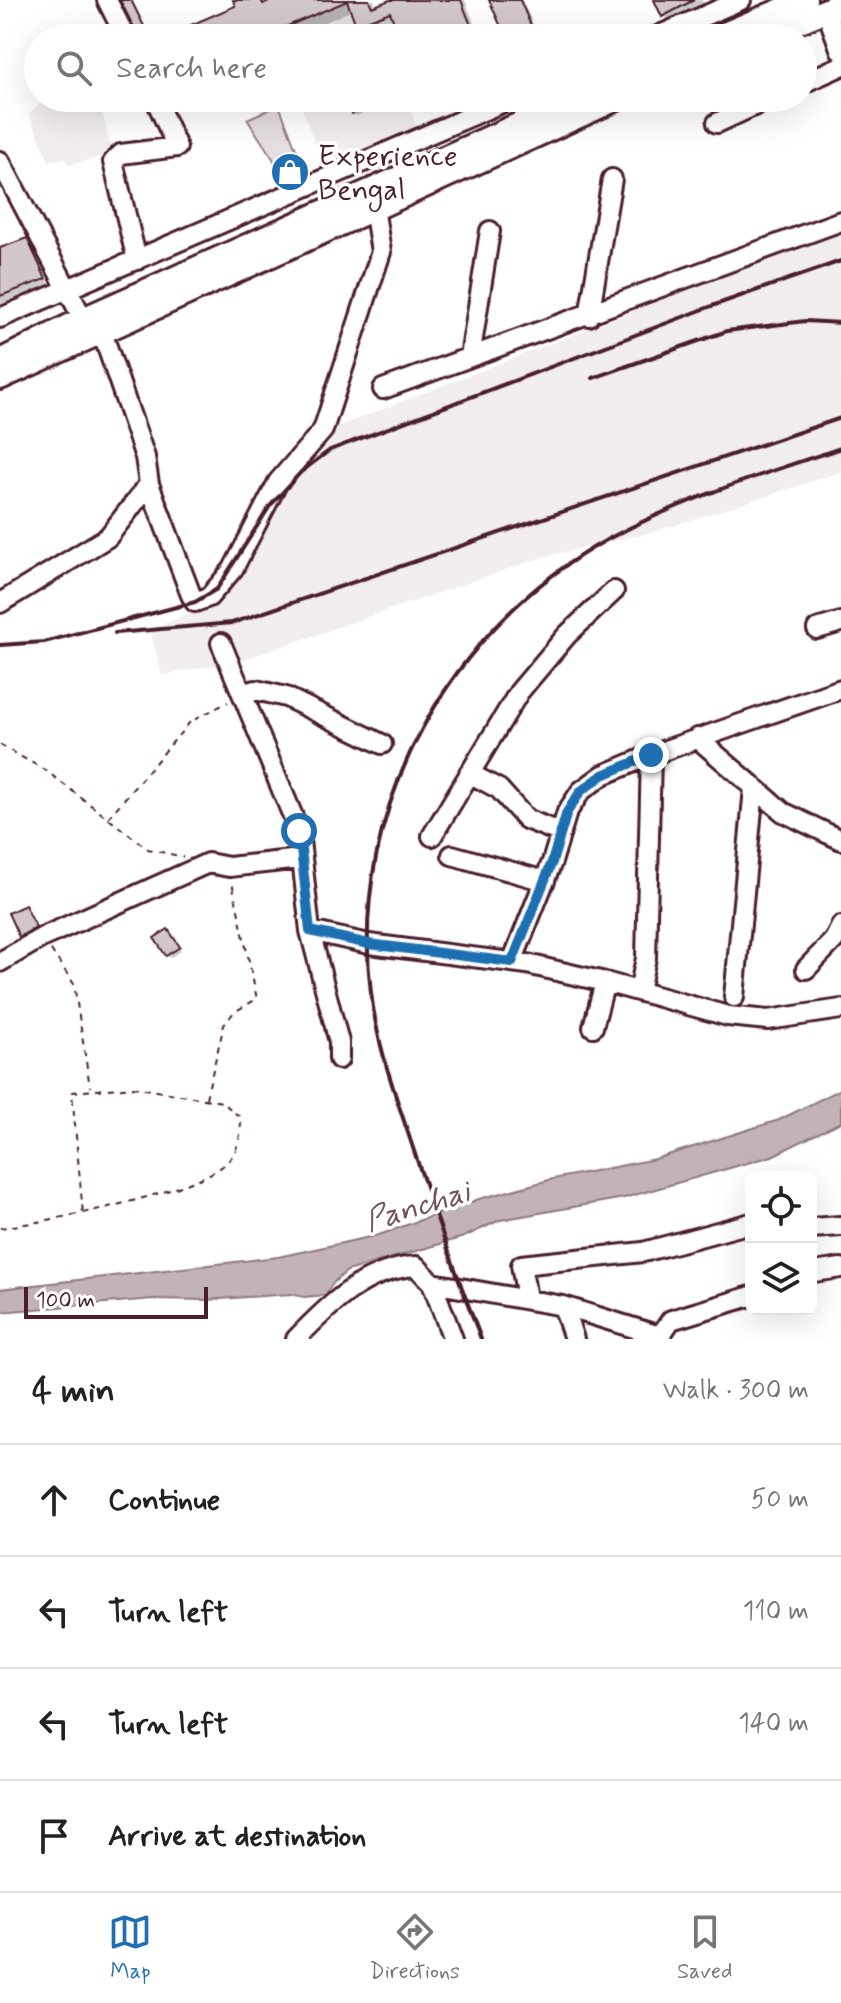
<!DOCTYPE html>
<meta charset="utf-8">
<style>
body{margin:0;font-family:Mynerve,sans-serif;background:#f6f6f6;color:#222}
.controls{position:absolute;right:24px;bottom:24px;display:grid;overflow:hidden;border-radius:12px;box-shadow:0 8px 32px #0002}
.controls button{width:72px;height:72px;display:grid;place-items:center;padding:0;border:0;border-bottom:2px solid #e0e0e0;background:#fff;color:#222;font:40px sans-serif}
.scale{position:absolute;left:24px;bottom:20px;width:184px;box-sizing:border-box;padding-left:8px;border:4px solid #4a1f2b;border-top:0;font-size:22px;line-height:28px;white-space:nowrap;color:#4a1f2b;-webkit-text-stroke:6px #fff;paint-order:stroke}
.stop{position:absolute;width:24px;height:24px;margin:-18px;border:6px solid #1f6fb2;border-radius:50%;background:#fff}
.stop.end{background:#1f6fb2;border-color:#fff;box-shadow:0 2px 8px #0008}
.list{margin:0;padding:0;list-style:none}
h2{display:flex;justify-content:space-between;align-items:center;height:104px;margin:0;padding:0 32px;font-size:34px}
h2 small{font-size:26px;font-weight:400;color:#767676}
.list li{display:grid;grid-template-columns:52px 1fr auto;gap:24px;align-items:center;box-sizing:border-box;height:112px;padding:0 32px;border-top:2px solid #e0e0e0}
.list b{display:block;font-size:30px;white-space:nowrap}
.list em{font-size:26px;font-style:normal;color:#767676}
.icon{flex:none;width:44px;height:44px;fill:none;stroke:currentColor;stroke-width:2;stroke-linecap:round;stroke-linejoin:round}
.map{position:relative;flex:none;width:841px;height:1339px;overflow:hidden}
.search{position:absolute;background:#fff;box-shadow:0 8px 32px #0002;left:24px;right:24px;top:24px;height:88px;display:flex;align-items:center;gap:20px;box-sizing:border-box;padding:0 28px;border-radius:44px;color:#767676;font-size:30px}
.sheet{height:552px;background:#fff}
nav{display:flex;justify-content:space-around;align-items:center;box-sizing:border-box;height:112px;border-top:2px solid #e0e0e0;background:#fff;font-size:22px;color:#767676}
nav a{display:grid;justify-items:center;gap:4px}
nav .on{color:#1f6fb2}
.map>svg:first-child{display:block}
.built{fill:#f2eeef}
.green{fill:#e5dee0;stroke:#987e86;stroke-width:2}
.water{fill:#c1b3b6;stroke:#91787e;stroke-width:2}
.shadow{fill:#0003}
.building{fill:#d2c7cb;stroke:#4a1f2b;stroke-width:2}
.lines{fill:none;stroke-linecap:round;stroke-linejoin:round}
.minor-casing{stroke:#4a1f2b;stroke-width:24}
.major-casing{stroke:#4a1f2b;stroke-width:28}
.path{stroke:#4a1f2b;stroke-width:2;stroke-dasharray:6 6;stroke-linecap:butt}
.minor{stroke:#fff;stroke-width:18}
.major{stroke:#fff;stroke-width:22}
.rail{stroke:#4a1f2b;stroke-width:4}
.route{stroke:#1f6fb2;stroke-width:10}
.labels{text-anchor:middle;stroke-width:7;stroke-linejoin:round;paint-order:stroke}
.poi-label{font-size:30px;fill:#4a1f2b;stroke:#fff;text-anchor:start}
.water-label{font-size:32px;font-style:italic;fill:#74535c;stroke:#fff}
</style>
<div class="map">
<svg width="841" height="1339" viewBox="0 0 841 1339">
<rect width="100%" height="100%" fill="#fff"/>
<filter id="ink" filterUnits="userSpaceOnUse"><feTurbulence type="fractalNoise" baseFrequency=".0125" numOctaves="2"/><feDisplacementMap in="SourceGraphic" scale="16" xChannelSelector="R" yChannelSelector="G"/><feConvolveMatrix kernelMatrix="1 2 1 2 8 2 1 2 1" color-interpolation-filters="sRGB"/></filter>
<g filter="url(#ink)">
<path class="built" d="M 47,98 L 99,98 L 111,150 L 106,156 L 68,165 L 66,158 L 49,161 L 29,114 Z
M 298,98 L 406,98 L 418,130 L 324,168 Z
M 841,230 L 841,472 L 654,532 L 543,557 L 239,661 L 162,675 L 150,630 L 203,607 L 260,495 L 306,439 Z"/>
<path class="green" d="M 347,0 L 376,17 L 384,38 L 349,38 L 345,30 L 327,38 L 277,36 L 275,32 Z
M 279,105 L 301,162 L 281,171 L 247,119 Z"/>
<path class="water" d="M 841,1089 L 841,1122 L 772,1156 L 624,1198 L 500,1220 L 464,1237 L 347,1271 L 334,1282 L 325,1295 L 304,1297 L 291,1294 L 206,1300 L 153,1299 L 0,1312 L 0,1289 L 278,1257 L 379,1235 L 479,1199 L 553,1179 L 655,1159 L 779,1120 Z"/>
<path class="shadow" d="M 122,0 L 132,0 L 149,35 L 144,38 L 139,33 Z
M 235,0 L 261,0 L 266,5 L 276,0 L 374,0 L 376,8 L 395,0 L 465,0 L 480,38 L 402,38 L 396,21 L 366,32 L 358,23 L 353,10 L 288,38 L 177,38 L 238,7 Z
M 491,0 L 522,0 L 538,35 L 531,38 L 508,38 Z
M 656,0 L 702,0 L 704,4 L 668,20 Z
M 345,32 L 350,38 L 332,38 Z
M 605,33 L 609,38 L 594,38 Z
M 348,98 L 371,98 L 375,108 L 356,116 Z
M 27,241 L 33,247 L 50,285 L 0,304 L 0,251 Z
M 25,907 L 38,930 L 24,939 L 21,936 Z
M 171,934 L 181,951 L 170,958 L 167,955 Z"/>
<path class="building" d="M 120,0 L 131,0 L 146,30 L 137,34 Z
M 233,0 L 261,0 L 263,4 L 271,0 L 369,0 L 372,7 L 390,0 L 461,0 L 476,38 L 400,38 L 390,12 L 356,25 L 347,1 L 259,38 L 161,38 L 235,6 Z
M 489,0 L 520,0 L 532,28 L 506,38 Z
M 654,0 L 694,0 L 662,17 Z
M 346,98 L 390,98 L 390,99 L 352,114 Z
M 27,238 L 46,279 L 0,296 L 0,248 Z
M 25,905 L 36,927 L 19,937 L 8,913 Z
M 168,929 L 180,947 L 166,956 L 154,938 Z"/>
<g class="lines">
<defs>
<path id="minor" d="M 107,0 L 126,38
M 826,10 L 841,51
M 653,38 L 741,0
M 803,83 L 841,66
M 717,123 L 771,98
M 0,161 L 83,319
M 137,260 L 113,162 L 121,154 L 177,147 L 155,98
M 589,316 L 612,179
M 0,318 L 513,98
M 102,332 L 145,457 L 149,484 L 191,595 L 195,602 L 209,597 L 233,569 L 278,482 L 323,430 L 381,252 L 374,207
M 470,357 L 490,231
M 383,389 L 841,221
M 0,603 L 108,537 L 149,484
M 817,629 L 841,622
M 221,643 L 299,831 L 310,931 L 339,1042 L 339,1059
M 243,693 L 256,690 L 286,697 L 382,744
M 697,738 L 783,812 L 841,840
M 469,773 L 499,789 L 526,819 L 561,833
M 432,836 L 519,692 L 567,635 L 614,591
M 452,855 L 545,881
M 310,931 L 369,944 L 527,964 L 605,982 L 728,1016 L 768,1020 L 841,1009
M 0,962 L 43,937 L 208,863 L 229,867 L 300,859
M 512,962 L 552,862 L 567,812 L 581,791 L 603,775 L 651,755 L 841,689
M 806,969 L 834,940 L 841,926
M 639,991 L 646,958 L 651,755
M 734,997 L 754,788
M 593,1027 L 605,982
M 811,1228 L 841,1226
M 814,1272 L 841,1268
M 432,1283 L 453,1339
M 527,1298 L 521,1265 L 643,1252 L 751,1223
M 563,1306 L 574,1339
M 296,1339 C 330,1304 365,1269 416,1266 L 432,1283 L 563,1306 L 660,1336 L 671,1320 L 751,1296"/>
<path id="major" d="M 715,38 L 805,0
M 759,38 L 841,4
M 0,361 L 83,319 L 578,98
M 0,378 L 619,98"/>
</defs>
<use href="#minor" class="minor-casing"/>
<use href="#major" class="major-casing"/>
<path class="path" d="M 0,745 L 45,770 L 148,849 L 183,857
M 108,818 L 190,722 L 228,702
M 51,950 L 74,984 L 90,1087
M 206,1098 L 224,1025 L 234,1012 L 257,999 L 232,882
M 0,1228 C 45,1222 204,1192 230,1159 C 239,1148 241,1133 241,1118 L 222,1102 L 134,1087 L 72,1092 L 83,1214"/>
<use href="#minor" class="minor"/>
<use href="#major" class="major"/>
<path class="rail" d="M 593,378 L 727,331 L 805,321 L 841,323
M 115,633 L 232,623 L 841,418
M 0,645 L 44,642 L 195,602 L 217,589 L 270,506 L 301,472 L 330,450 L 712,306 L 841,261
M 481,1339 C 456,1273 432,1206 410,1139 C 394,1091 377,1044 371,993 C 348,810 449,626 610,538 C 683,499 763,474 841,448"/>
</g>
</g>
<g class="lines" filter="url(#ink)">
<path class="route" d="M 299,831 L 310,931 L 369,944 L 512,962 L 552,862 L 567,812 L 581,791 L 603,775 L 651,755"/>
</g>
<defs>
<symbol id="shop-disc" viewBox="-11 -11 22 22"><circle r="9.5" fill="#1f6fb2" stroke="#fff"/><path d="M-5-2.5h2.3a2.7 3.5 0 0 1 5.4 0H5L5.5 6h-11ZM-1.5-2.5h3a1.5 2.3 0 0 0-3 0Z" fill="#fff"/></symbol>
</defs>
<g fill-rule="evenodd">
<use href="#shop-disc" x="268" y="150" width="44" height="44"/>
</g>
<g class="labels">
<g class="poi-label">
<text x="318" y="165">Experience<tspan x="318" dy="34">Bengal</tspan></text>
</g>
<g class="water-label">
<text transform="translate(417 1205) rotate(-17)" y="11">Panchai</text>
</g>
</g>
</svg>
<div class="controls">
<button><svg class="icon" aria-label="locate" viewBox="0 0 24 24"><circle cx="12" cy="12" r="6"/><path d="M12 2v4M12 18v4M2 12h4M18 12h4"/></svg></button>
<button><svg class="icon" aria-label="layers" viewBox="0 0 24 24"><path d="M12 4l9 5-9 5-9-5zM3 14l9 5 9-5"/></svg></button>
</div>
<div class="scale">100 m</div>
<div class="stop" style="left:299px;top:831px"></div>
<div class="stop end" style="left:651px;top:755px"></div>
<div class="search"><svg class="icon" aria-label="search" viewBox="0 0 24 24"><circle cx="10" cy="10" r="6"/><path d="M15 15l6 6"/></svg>Search here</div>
</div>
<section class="sheet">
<h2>4 min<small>Walk · 300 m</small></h2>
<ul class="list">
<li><svg class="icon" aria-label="ahead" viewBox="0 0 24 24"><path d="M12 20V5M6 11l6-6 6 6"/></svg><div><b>Continue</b></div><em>50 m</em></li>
<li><svg class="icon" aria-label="left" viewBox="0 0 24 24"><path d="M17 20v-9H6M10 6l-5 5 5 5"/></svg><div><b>Turn left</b></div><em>110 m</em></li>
<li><svg class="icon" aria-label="left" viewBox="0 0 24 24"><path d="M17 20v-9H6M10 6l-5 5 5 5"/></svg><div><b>Turn left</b></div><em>140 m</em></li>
<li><svg class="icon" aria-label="arrive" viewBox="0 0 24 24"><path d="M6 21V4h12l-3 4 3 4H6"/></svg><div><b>Arrive at destination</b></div></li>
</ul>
</section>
<nav>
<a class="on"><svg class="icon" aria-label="map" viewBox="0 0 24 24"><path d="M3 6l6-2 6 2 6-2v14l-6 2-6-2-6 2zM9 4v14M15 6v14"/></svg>Map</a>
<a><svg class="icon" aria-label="directions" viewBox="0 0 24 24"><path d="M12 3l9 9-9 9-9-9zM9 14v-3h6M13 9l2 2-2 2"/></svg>Directions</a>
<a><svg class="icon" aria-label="saved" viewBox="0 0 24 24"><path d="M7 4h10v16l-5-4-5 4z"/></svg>Saved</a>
</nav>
